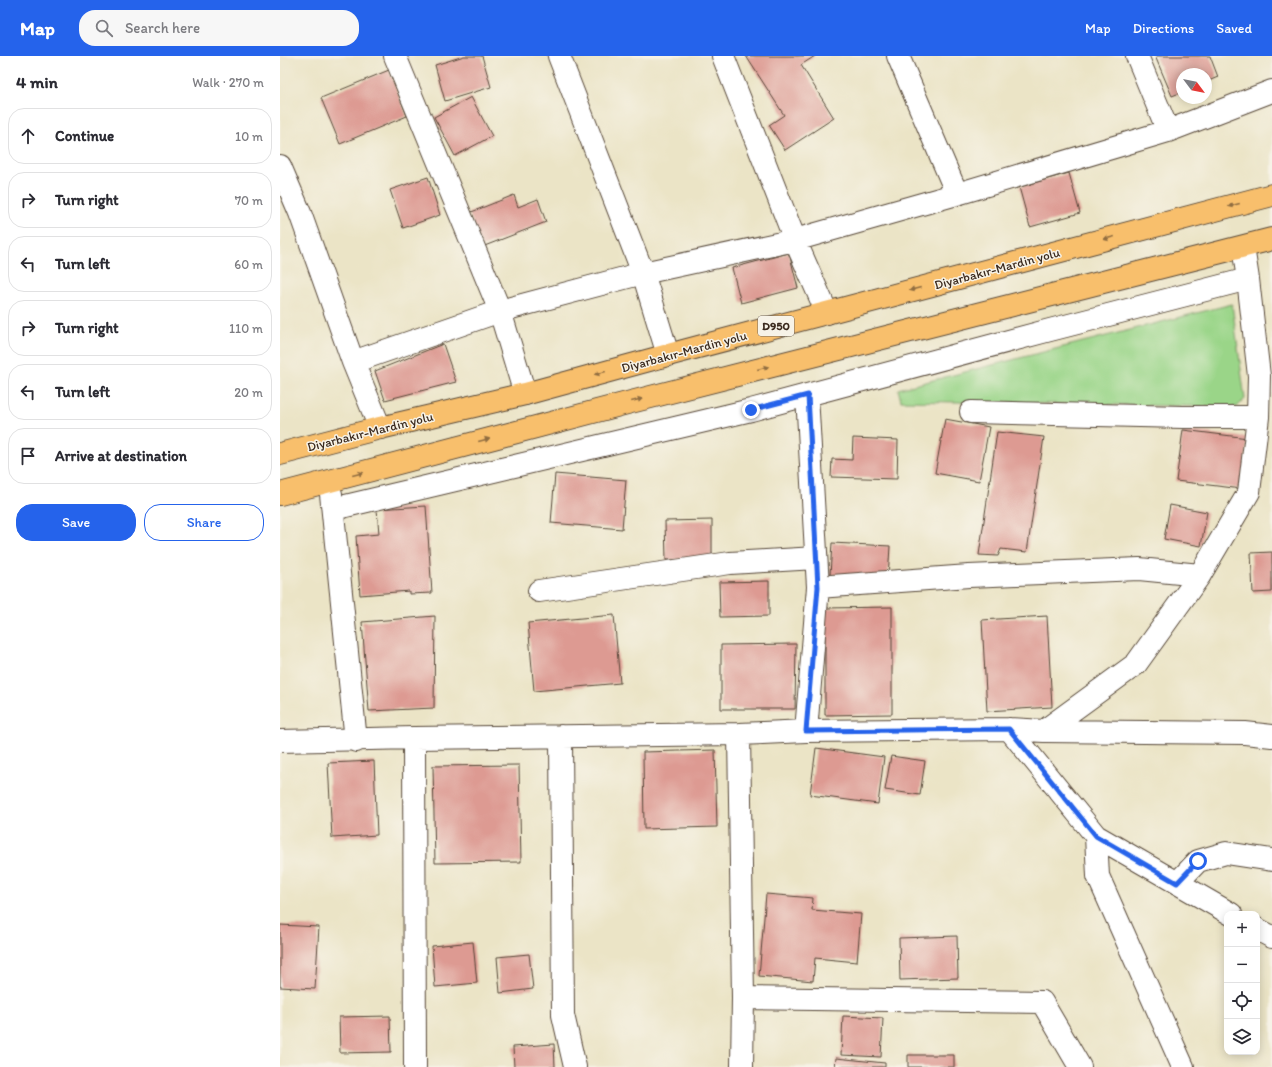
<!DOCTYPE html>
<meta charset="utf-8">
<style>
body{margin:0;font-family:Itim,sans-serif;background:#f7f7f7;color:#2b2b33}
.controls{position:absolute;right:12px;bottom:12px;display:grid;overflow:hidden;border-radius:8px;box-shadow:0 2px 10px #0003}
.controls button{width:36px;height:36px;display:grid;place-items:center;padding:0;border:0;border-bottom:1px solid #e1e1e2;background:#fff;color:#2b2b33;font:20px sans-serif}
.compass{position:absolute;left:896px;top:12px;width:36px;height:36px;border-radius:50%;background:#fff;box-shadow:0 2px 10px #0003;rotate:122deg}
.stop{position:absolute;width:12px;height:12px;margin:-9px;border:3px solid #2563eb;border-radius:50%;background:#fff}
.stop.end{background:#2563eb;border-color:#fff;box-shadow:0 1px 4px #0008}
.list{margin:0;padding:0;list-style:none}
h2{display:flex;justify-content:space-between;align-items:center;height:52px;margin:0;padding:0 16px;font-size:17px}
h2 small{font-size:13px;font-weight:400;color:#7c7c81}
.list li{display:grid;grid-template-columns:26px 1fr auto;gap:12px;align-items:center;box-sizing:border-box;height:56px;margin:0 8px 8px;padding:0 8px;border:1px solid #e1e1e2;border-radius:16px}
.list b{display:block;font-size:15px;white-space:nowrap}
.list em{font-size:13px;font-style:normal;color:#7c7c81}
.actions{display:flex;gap:8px;padding:12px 16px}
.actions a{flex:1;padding:9px 0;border:1px solid #2563eb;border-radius:16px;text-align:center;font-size:14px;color:#2563eb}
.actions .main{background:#2563eb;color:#fff}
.icon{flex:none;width:22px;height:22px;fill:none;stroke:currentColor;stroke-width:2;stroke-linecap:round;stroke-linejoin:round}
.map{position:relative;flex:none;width:992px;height:1011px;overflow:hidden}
header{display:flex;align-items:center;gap:24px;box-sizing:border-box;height:56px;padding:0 20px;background:#2563eb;color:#fff}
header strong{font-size:19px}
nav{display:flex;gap:22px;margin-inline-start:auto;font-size:14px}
.search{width:280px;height:36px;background:#f7f7f7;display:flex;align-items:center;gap:10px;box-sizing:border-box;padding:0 14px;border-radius:16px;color:#7c7c81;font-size:15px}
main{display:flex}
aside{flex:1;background:#fff}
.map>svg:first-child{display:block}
.green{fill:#9ad588;stroke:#6a8053}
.building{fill:#dd9a92}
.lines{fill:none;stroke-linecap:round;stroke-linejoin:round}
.minor-casing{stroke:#554637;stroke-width:24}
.highway-casing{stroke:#554637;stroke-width:24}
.minor{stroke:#fff;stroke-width:22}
.highway{stroke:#f8bf6c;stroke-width:22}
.oneway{fill:#906d41}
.route{stroke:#2563eb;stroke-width:5}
.labels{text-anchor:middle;stroke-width:3;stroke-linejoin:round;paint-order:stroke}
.shield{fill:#f7f3e8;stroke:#73665b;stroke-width:1}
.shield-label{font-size:12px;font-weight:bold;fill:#3b2a1e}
.street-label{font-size:13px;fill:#3b2a1e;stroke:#f7f3e8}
</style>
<header>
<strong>Map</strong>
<div class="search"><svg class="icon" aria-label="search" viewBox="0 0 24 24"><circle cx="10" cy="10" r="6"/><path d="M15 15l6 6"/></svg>Search here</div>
<nav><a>Map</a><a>Directions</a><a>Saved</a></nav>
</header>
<main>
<aside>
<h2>4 min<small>Walk · 270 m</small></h2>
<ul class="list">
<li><svg class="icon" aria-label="ahead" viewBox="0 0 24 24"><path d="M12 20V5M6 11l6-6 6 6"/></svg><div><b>Continue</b></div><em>10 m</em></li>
<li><svg class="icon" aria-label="right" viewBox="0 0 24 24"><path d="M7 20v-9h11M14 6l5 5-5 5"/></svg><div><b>Turn right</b></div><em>70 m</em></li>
<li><svg class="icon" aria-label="left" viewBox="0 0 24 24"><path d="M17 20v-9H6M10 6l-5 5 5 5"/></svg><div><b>Turn left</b></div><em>60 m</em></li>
<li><svg class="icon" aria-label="right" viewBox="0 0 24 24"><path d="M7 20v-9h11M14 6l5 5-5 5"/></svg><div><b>Turn right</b></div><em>110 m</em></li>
<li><svg class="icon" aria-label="left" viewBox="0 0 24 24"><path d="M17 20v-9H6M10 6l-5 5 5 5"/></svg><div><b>Turn left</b></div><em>20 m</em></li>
<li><svg class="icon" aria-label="arrive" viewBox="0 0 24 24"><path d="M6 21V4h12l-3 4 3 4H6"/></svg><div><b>Arrive at destination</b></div></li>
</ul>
<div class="actions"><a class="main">Save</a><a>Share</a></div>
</aside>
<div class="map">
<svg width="992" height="1011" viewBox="0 0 992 1011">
<rect width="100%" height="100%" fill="#f7f3e8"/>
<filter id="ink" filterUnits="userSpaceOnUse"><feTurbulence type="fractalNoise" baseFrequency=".025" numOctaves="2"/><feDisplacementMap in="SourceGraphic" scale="8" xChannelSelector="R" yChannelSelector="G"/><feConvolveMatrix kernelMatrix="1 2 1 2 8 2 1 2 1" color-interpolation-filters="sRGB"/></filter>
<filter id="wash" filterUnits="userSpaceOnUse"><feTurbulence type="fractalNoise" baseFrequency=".012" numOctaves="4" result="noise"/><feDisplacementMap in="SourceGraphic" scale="16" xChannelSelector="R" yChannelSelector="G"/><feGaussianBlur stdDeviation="0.9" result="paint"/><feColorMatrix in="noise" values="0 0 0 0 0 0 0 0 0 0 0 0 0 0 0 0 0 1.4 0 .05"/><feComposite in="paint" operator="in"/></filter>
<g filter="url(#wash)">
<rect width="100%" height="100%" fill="#ebe4c6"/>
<path class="green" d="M 952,248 L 965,343 L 957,351 L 621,345 L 618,333 Z"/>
<g id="blocks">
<path class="building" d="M 184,0 L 202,0 L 211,31 L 165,45 L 155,9 Z
M 466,0 L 535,0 L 521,9 L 554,62 L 505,94 L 489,69 L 504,59 Z
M 875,0 L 930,0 L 938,21 L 926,26 L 926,18 L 902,18 L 902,36 L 892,40 Z
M 109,14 L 127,60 L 60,88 L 41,42 Z
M 191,41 L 212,80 L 175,100 L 154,61 Z
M 789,117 L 800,157 L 750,171 L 739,131 Z
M 148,121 L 160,159 L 123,172 L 110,134 Z
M 234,139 L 238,151 L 258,143 L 266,166 L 202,191 L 189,157 Z
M 509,197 L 518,232 L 461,247 L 452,212 Z
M 163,288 L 176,326 L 105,344 L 95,315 Z
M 665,363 L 709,371 L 699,425 L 655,417 Z
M 903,374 L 968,382 L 962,433 L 896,425 Z
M 717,376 L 764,381 L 747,496 L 721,493 L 718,500 L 699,499 Z
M 573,382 L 618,384 L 617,423 L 551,421 L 552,403 L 572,404 Z
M 275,418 L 346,424 L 342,473 L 271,467 Z
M 890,449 L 927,456 L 921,490 L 884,483 Z
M 146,450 L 152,537 L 129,538 L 129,535 L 80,539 L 76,480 L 99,478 L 97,453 Z
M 432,464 L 432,503 L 386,504 L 385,465 Z
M 552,487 L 610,490 L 608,522 L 550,519 Z
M 992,496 L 992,536 L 973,537 L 971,497 Z
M 489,525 L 489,560 L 440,561 L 439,526 Z
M 612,551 L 612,658 L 545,659 L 545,552 Z
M 334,559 L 340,627 L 254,635 L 248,567 Z
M 155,560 L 154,652 L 89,655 L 82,566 Z
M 767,560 L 772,651 L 707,655 L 702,564 Z
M 516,588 L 515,653 L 441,653 L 441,589 Z
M 536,692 L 604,701 L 598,748 L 530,739 Z
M 435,694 L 437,771 L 364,773 L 363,696 Z
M 611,700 L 645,705 L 640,739 L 605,734 Z
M 94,705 L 97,779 L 52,782 L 48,707 Z
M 239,709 L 241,806 L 155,807 L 153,710 Z
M 486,838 L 533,842 L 532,854 L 581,858 L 577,906 L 535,902 L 533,925 L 479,920 Z
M 0,869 L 39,871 L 35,933 L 0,931 Z
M 677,880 L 678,922 L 620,924 L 619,882 Z
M 193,886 L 197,927 L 155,931 L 152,890 Z
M 249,898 L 253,933 L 220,937 L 217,901 Z
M 110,960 L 111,996 L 60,997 L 59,961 Z
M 563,960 L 603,962 L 601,1001 L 561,999 Z
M 274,988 L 275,1011 L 234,1011 L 233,991 Z
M 628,999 L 674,999 L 674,1011 L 628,1011 Z
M 556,1002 L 605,1007 L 605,1011 L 555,1011 Z"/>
</g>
</g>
<g filter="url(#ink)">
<use href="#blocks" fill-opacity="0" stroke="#554637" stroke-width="1"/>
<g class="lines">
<defs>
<path id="minor" d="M 115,0 L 220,255 L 245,338
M 279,0 L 363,217 L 388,299
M 443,0 L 515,184 L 547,257
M 618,0 L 677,138
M 857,0 L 888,75
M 0,110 L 20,157 L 73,306 L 100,372
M 73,306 L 220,255 L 363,217 L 515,184 L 677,138 L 888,75 L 992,35
M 691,356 L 903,361 L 978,361
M 51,438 L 76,685
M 53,453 L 471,354 L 770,274 L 968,223
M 538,531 L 689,520 L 859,513 L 920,519
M 259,535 L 450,507 L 536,502
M 729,673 L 816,780 L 951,858
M 526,675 L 538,531 L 527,339
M 764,675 L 856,608 L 920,519 L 969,436 L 978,361 L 979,320 L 968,223 L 963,191
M 459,678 L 463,942 L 462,1011
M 281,680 L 283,959 L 295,1011
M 134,682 L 135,1011
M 0,685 L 134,682 L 459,678 L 526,675 L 729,673 L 764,675 L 965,677 L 992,680
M 816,780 L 818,820 L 903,1011
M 897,827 L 918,805 L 946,797 L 992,804
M 977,873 L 992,881
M 463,942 L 762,946 L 800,1011"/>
<path id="highway" d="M 0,398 L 100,372 L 245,338 L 388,299 L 992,139
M 0,438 L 351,346 L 992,183"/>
</defs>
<use href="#minor" class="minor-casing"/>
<use href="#highway" class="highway-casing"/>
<use href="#minor" class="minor"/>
<use href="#highway" class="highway"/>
</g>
<defs><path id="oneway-solid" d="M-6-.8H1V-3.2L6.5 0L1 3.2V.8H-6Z"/></defs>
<g class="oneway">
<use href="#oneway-solid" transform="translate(954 149) rotate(165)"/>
<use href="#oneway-solid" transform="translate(829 182) rotate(165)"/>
<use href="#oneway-solid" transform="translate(635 233) rotate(165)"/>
<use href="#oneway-solid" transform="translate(483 312) rotate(-14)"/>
<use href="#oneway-solid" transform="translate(320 317) rotate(165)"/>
<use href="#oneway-solid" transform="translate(357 344) rotate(-14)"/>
<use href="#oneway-solid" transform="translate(204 384) rotate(-15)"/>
<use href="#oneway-solid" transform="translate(78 418) rotate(-15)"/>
</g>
</g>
<g class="lines" filter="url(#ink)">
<path class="route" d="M 471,354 L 528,339 L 538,531 L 526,675 L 729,673 L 816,780 L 897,827 L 918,805"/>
</g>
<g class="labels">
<rect class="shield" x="478" y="260" width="36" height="20" rx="3"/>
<g class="shield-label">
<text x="496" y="274">D950</text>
</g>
<g class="street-label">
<text transform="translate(717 212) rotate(-15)" y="5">Diyarbakır-Mardin yolu</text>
<text transform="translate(404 295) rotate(-15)" y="5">Diyarbakır-Mardin yolu</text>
<text transform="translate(90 375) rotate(-14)" y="5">Diyarbakır-Mardin yolu</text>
</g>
</g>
</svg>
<div class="controls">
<button>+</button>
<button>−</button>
<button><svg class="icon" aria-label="locate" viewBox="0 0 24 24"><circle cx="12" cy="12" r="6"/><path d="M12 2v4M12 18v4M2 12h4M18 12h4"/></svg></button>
<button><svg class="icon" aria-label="layers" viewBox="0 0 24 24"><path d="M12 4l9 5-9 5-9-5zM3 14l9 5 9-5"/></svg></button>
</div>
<svg class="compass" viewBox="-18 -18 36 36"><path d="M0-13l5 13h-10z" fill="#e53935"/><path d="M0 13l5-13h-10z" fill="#7c7c81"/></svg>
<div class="stop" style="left:918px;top:805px"></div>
<div class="stop end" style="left:471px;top:354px"></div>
</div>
</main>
